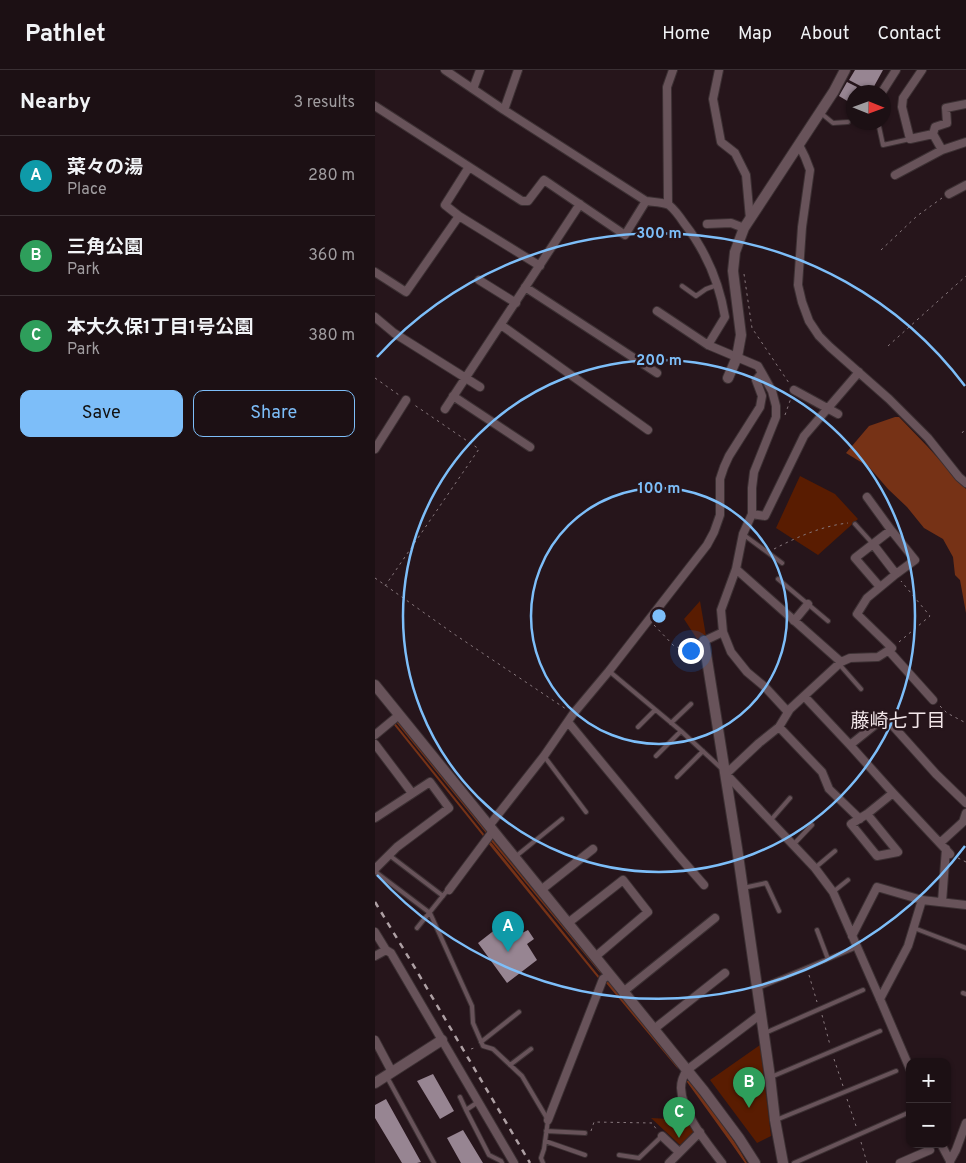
<!DOCTYPE html>
<meta charset="utf-8">
<style>
body{margin:0;font-family:Overpass,"Noto Sans JP",sans-serif;background:#25191d;color:#f1f3f6}
.controls{position:absolute;right:15px;bottom:15px;display:grid;overflow:hidden;border-radius:10px;box-shadow:0 1px 4px #0004}
.controls button{width:45px;height:45px;display:grid;place-items:center;padding:0;border:0;border-bottom:1px solid #3a3034;background:#1c1014;color:#f1f3f6;font:25px sans-serif}
.compass{position:absolute;left:471px;top:15px;width:45px;height:45px;border-radius:50%;background:#1c1014;box-shadow:0 1px 4px #0004;rotate:91deg}
.you{position:absolute;left:315px;top:580px;width:18px;height:18px;margin:-12px;border:4px solid #fff;border-radius:50%;background:#1a73e8;box-shadow:0 0 0 8px #1a73e833}
.badge{display:grid;place-items:center;width:32px;height:32px;border-radius:50%;background:#7dbef9;color:#fff;font-size:16px;font-weight:700}
.pin{position:absolute;translate:-50% -41px;filter:drop-shadow(0 1px 2px #0008)}
.pin::after{content:'';position:absolute;top:26px;width:18px;height:15px;background:inherit;clip-path:polygon(0 0,100% 0,50% 100%)}
.list{margin:0;padding:0;list-style:none}
h2{display:flex;justify-content:space-between;align-items:center;height:65px;margin:0;padding:0 20px;font-size:21px}
h2 small{font-size:16px;font-weight:400;color:#a09da0}
.list li{display:grid;grid-template-columns:32px 1fr auto;gap:15px;align-items:center;box-sizing:border-box;height:80px;padding:0 20px;border-top:1px solid #3a3034}
.list b{display:block;font-size:19px;white-space:nowrap}
.list p{margin:0;font-size:16px;white-space:nowrap;color:#a09da0}
.list em{font-size:16px;font-style:normal;color:#a09da0}
.actions{display:flex;gap:10px;padding:15px 20px}
.actions a{flex:1;padding:11px 0;border:1px solid #7dbef9;border-radius:10px;text-align:center;font-size:18px;color:#7dbef9}
.actions .main{background:#7dbef9;color:#111}
.map{position:relative;flex:none;width:591px;height:1093px;overflow:hidden}
header{display:flex;align-items:center;gap:30px;box-sizing:border-box;height:70px;padding:0 25px;background:#1c1014;border-bottom:1px solid #3a3034}
header strong{font-size:24px}
nav{display:flex;gap:28px;margin-inline-start:auto;font-size:18px}
main{display:flex}
aside{flex:1;background:#1c1014}
.map>svg:first-child{display:block}
.green{fill:#591c01}
.forest{fill:#763216}
.building{fill:#978592}
.lines{fill:none;stroke-linecap:round;stroke-linejoin:round}
.service-casing{stroke:#3c3033;stroke-width:6}
.minor-casing{stroke:#3c3033;stroke-width:10}
.tertiary-casing{stroke:#3c3033;stroke-width:12}
.path{stroke:#87787d;stroke-width:1;stroke-dasharray:2.5 4;stroke-linecap:butt}
.service{stroke:#68535a;stroke-width:4}
.minor{stroke:#68535a;stroke-width:8}
.tertiary{stroke:#68535a;stroke-width:10}
.rail{stroke:#aea0a4;stroke-width:2.5;stroke-dasharray:6 6;stroke-linecap:butt}
.ring{fill:none;stroke:#7dbef9;stroke-width:2.5}
.labels{text-anchor:middle;stroke-width:5;stroke-linejoin:round;paint-order:stroke}
.neighbourhood-label{font-size:19px;fill:#f2e6e9;stroke:#26151b}
.centre{fill:#7dbef9;stroke:#26151b;stroke-width:2.5}
.ring-label{font-size:15px;text-anchor:middle;font-weight:bold;fill:#7dbef9;stroke:#26151b;stroke-width:5;stroke-linejoin:round;paint-order:stroke}
</style>
<header>
<strong>Pathlet</strong>
<nav><a>Home</a><a>Map</a><a>About</a><a>Contact</a></nav>
</header>
<main>
<aside>
<h2>Nearby<small>3 results</small></h2>
<ul class="list">
<li><span class="badge" style="background:#0f9aa8">A</span><div><b>菜々の湯</b><p>Place</p></div><em>280 m</em></li>
<li><span class="badge" style="background:#2e9e5b">B</span><div><b>三角公園</b><p>Park</p></div><em>360 m</em></li>
<li><span class="badge" style="background:#2e9e5b">C</span><div><b>本大久保1丁目1号公園</b><p>Park</p></div><em>380 m</em></li>
</ul>
<div class="actions"><a class="main">Save</a><a>Share</a></div>
</aside>
<div class="map">
<svg width="591" height="1093" viewBox="0 0 591 1093">
<rect width="100%" height="100%" fill="#26151b"/>
<path class="green" d="M 425,406 L 460,424 L 483,449 L 443,485 L 401,458 Z
M 325,531 L 331,566 L 322,569 L 309,549 Z
M 385,975 L 396,1066 L 382,1073 L 335,1010 Z
M 276,1048 L 313,1050 L 319,1061 L 305,1075 Z"/>
<path class="forest" d="M 520,347 L 524,347 L 552,376 L 591,419 L 591,543 L 585,510 L 580,505 L 578,487 L 568,469 L 549,458 L 532,437 L 513,419 L 494,397 L 471,383 L 494,356 Z
M 22,650 L 112,760 L 111,763 L 21,652 Z
M 20,653 L 109,764 L 108,766 L 19,655 Z
M 117,769 L 225,901 L 226,904 L 116,771 Z
M 115,771 L 224,906 L 223,908 L 113,773 Z
M 232,912 L 234,912 L 302,996 L 303,999 L 231,913 Z
M 312,1011 L 314,1011 C 334,1037 356,1064 372,1093 L 370,1093 L 356,1073 L 312,1012 Z"/>
<path class="building" d="M 480,0 L 508,0 L 497,20 L 493,18 L 493,20 L 474,10 Z
M 472,12 L 482,17 L 474,32 L 464,26 Z
M 135,848 L 147,863 L 153,860 L 159,869 L 152,874 L 162,890 L 132,913 L 103,873 Z
M 58,1004 L 79,1041 L 65,1049 L 42,1011 Z
M 11,1029 L 46,1092 L 42,1093 L 27,1093 L 0,1048 L 0,1035 Z
M 88,1060 L 108,1093 L 86,1093 L 72,1068 Z"/>
<g class="lines">
<defs>
<path id="service" d="M 447,44 L 458,53 L 473,52
M 503,52 L 508,75 L 535,69
M 307,216 L 321,226 L 331,219 L 342,215
M 480,454 L 498,474
M 369,465 L 407,493
M 403,509 L 453,551
M 464,594 L 486,619
M 234,601 L 306,661 L 345,697
M 296,653 L 316,634
M 263,657 L 280,640
M 169,686 L 211,742
M 281,686 L 306,661
M 302,707 L 328,681
M 395,751 L 415,728
M 418,775 L 437,755
M 14,785 L 68,826
M 140,787 L 187,749
M 441,797 L 460,781
M 0,799 L 2,803 L 55,843 L 97,936 L 98,953 L 108,976 L 118,979 L 147,1006 L 173,1050 L 169,1079 L 166,1088 L 168,1093
M 368,818 L 391,813 L 404,841
M 458,822 L 473,810
M 42,858 L 71,822 L 74,820
M 539,858 L 591,878
M 442,860 L 453,889
M 383,918 L 482,877
M 588,923 L 591,924
M 390,963 L 488,920
M 106,972 L 144,942
M 135,995 L 156,979
M 12,1007 L 59,1093
M 396,1007 L 505,961
M 85,1027 L 91,1040
M 103,1032 L 91,1040 L 114,1085 L 126,1091 L 127,1093
M 401,1050 L 521,1001
M 171,1061 L 210,1063
M 170,1071 L 210,1085
M 244,1085 L 264,1088 L 287,1066
M 419,1093 L 535,1042"/>
<path id="minor" d="M 70,0 L 129,40 L 271,131 C 278,132 288,132 294,135 C 300,140 305,147 309,153 C 331,181 344,211 350,247 L 333,275 L 383,296 L 387,303 L 381,310 L 387,326 L 385,337 L 354,386 L 349,397 L 345,409 L 345,445 L 339,462 L 332,475 L 234,601 L 198,644 L 169,686 L 114,756
M 344,0 L 338,29 L 346,72 L 360,83 L 371,105 L 375,149
M 547,0 L 528,28 L 527,37 L 535,69 L 558,64
M 98,19 L 105,0
M 507,22 L 521,0
M 591,34 L 571,38 L 572,53 L 560,57 L 558,64 L 567,80 L 591,72
M 0,36 L 147,131 L 153,131 L 169,110 L 250,165 L 271,131
M 129,40 L 143,0
M 424,75 L 430,87 L 435,100 L 427,157 L 423,215 L 427,232 L 434,251 L 444,266 L 455,277 L 514,329 L 553,368 L 584,407 L 591,413
M 94,97 L 70,135 L 84,146 L 165,196
M 520,105 L 567,80
M 574,124 L 591,115
M 293,134 L 292,17 L 298,0
M 332,154 L 356,153 L 369,158
M 0,202 L 31,222 L 84,146
M 104,210 L 141,233
M 150,217 L 282,303
M 282,241 L 333,275
M 0,247 L 19,263 L 105,317
M 126,255 L 273,360
M 419,320 L 463,344
M 78,326 L 155,377
M 70,339 L 205,134
M 0,379 L 31,330
M 492,427 L 516,460
M 377,444 L 390,446 L 429,366 L 484,302
M 498,474 L 516,460 L 540,490 L 521,504
M 361,499 L 368,464 L 377,444 L 377,418 L 379,402 L 401,347 L 401,336 L 397,321 L 387,303
M 505,517 L 480,488 L 498,474 L 521,504 L 492,528 L 482,544 L 517,578 L 503,587 L 475,588 L 466,592 L 415,639 L 404,657 L 384,673 L 351,704 L 440,798 L 458,822 L 505,929 L 535,999
M 419,551 L 433,534
M 348,562 L 356,582 L 372,602 L 390,617 L 413,642
M 329,571 L 348,562 L 346,540 L 361,499 L 466,592
M 514,581 L 558,630
M 429,626 L 475,675
M 193,652 L 302,784 L 329,815
M 404,657 L 447,702 L 454,719 L 485,749
M 0,665 L 24,645
M 0,674 L 37,723
M 492,744 L 523,782 L 502,786 L 476,754 L 492,744 L 518,723
M 0,748 L 55,712 L 74,738 L 22,777 L 0,799
M 565,773 L 588,752 L 591,743
M 575,784 L 518,723 L 475,675 L 510,647 L 561,704 L 591,733
M 74,820 L 118,761
M 166,820 L 218,779
M 567,832 L 571,779
M 193,853 L 248,810 L 273,842 L 220,887
M 0,862 L 11,880 L 16,883 L 139,1093
M 477,866 L 502,817 L 547,830 L 591,835
M 0,886 L 11,880
M 248,922 L 340,848
M 505,929 L 533,876 L 547,830
M 279,959 L 350,903
M 0,970 L 17,1002
M 173,1050 L 228,909 L 234,905
M 287,1066 L 304,1082
M 566,1074 L 575,1091 L 575,1093
M 575,1091 L 581,1080 L 591,1053
M 294,1093 L 325,1062
M 347,1093 C 332,1073 307,1044 306,1018 C 306,1011 308,1006 312,1000 L 386,944
M 525,1093 L 555,1080"/>
<path id="tertiary" d="M 353,308 L 362,287 L 366,265 L 358,201 L 360,182 L 369,158 L 459,21 L 470,0
M 329,571 L 362,778 L 395,1007 L 400,1050 L 408,1093
M 0,615 L 329,1021 L 364,1068 L 380,1093
M 0,1013 L 67,970"/>
</defs>
<use href="#service" class="service-casing"/>
<use href="#minor" class="minor-casing"/>
<use href="#tertiary" class="tertiary-casing"/>
<path class="path" d="M 506,180 L 542,146 L 567,128
M 369,204 L 377,258 L 414,313
M 513,276 L 591,206
M 0,308 L 24,325
M 410,345 L 416,328
M 587,363 L 591,358
M 399,479 C 422,467 447,456 473,453
M 0,508 L 79,564 L 191,639
M 10,516 L 104,379 L 38,334
M 279,555 L 299,576 L 305,578 L 311,573 L 318,572
M 524,572 L 555,546 L 526,511
M 565,636 L 572,643 L 591,653
M 583,788 L 591,792
M 434,905 L 442,932
M 447,945 L 455,975
M 96,979 L 102,977
M 459,989 L 468,1016
M 472,1029 L 482,1059
M 216,1061 L 219,1052 L 277,1053 L 282,1060
M 486,1072 L 492,1093"/>
<use href="#service" class="service"/>
<use href="#minor" class="minor"/>
<use href="#tertiary" class="tertiary"/>
<path class="rail" d="M 0,832 L 40,898 L 155,1093"/>
</g>
<g class="ring">
<circle cx="284" cy="546" r="128"/>
<circle cx="284" cy="546" r="256"/>
<path d="M590 776A383 383 0 0 1 2 805M2 287A383 383 0 0 1 590 316"/>
</g>
<g class="labels">
<g class="neighbourhood-label">
<text x="523" y="657">藤崎七丁目</text>
</g>
</g>
<circle cx="284" cy="546" r="8" class="centre"/>
<g class="ring-label">
<text x="284" y="168">300 m</text>
<text x="284" y="295">200 m</text>
<text x="284" y="423">100 m</text>
</g>
</svg>
<div class="controls">
<button>+</button>
<button>−</button>
</div>
<svg class="compass" viewBox="-18 -18 36 36"><path d="M0-13l5 13h-10z" fill="#e53935"/><path d="M0 13l5-13h-10z" fill="#a09da0"/></svg>
<div class="you"></div>
<div class="pin badge" style="left:133px;top:882px;background:#0f9aa8">A</div>
<div class="pin badge" style="left:374px;top:1038px;background:#2e9e5b">B</div>
<div class="pin badge" style="left:304px;top:1068px;background:#2e9e5b">C</div>
</div>
</main>
